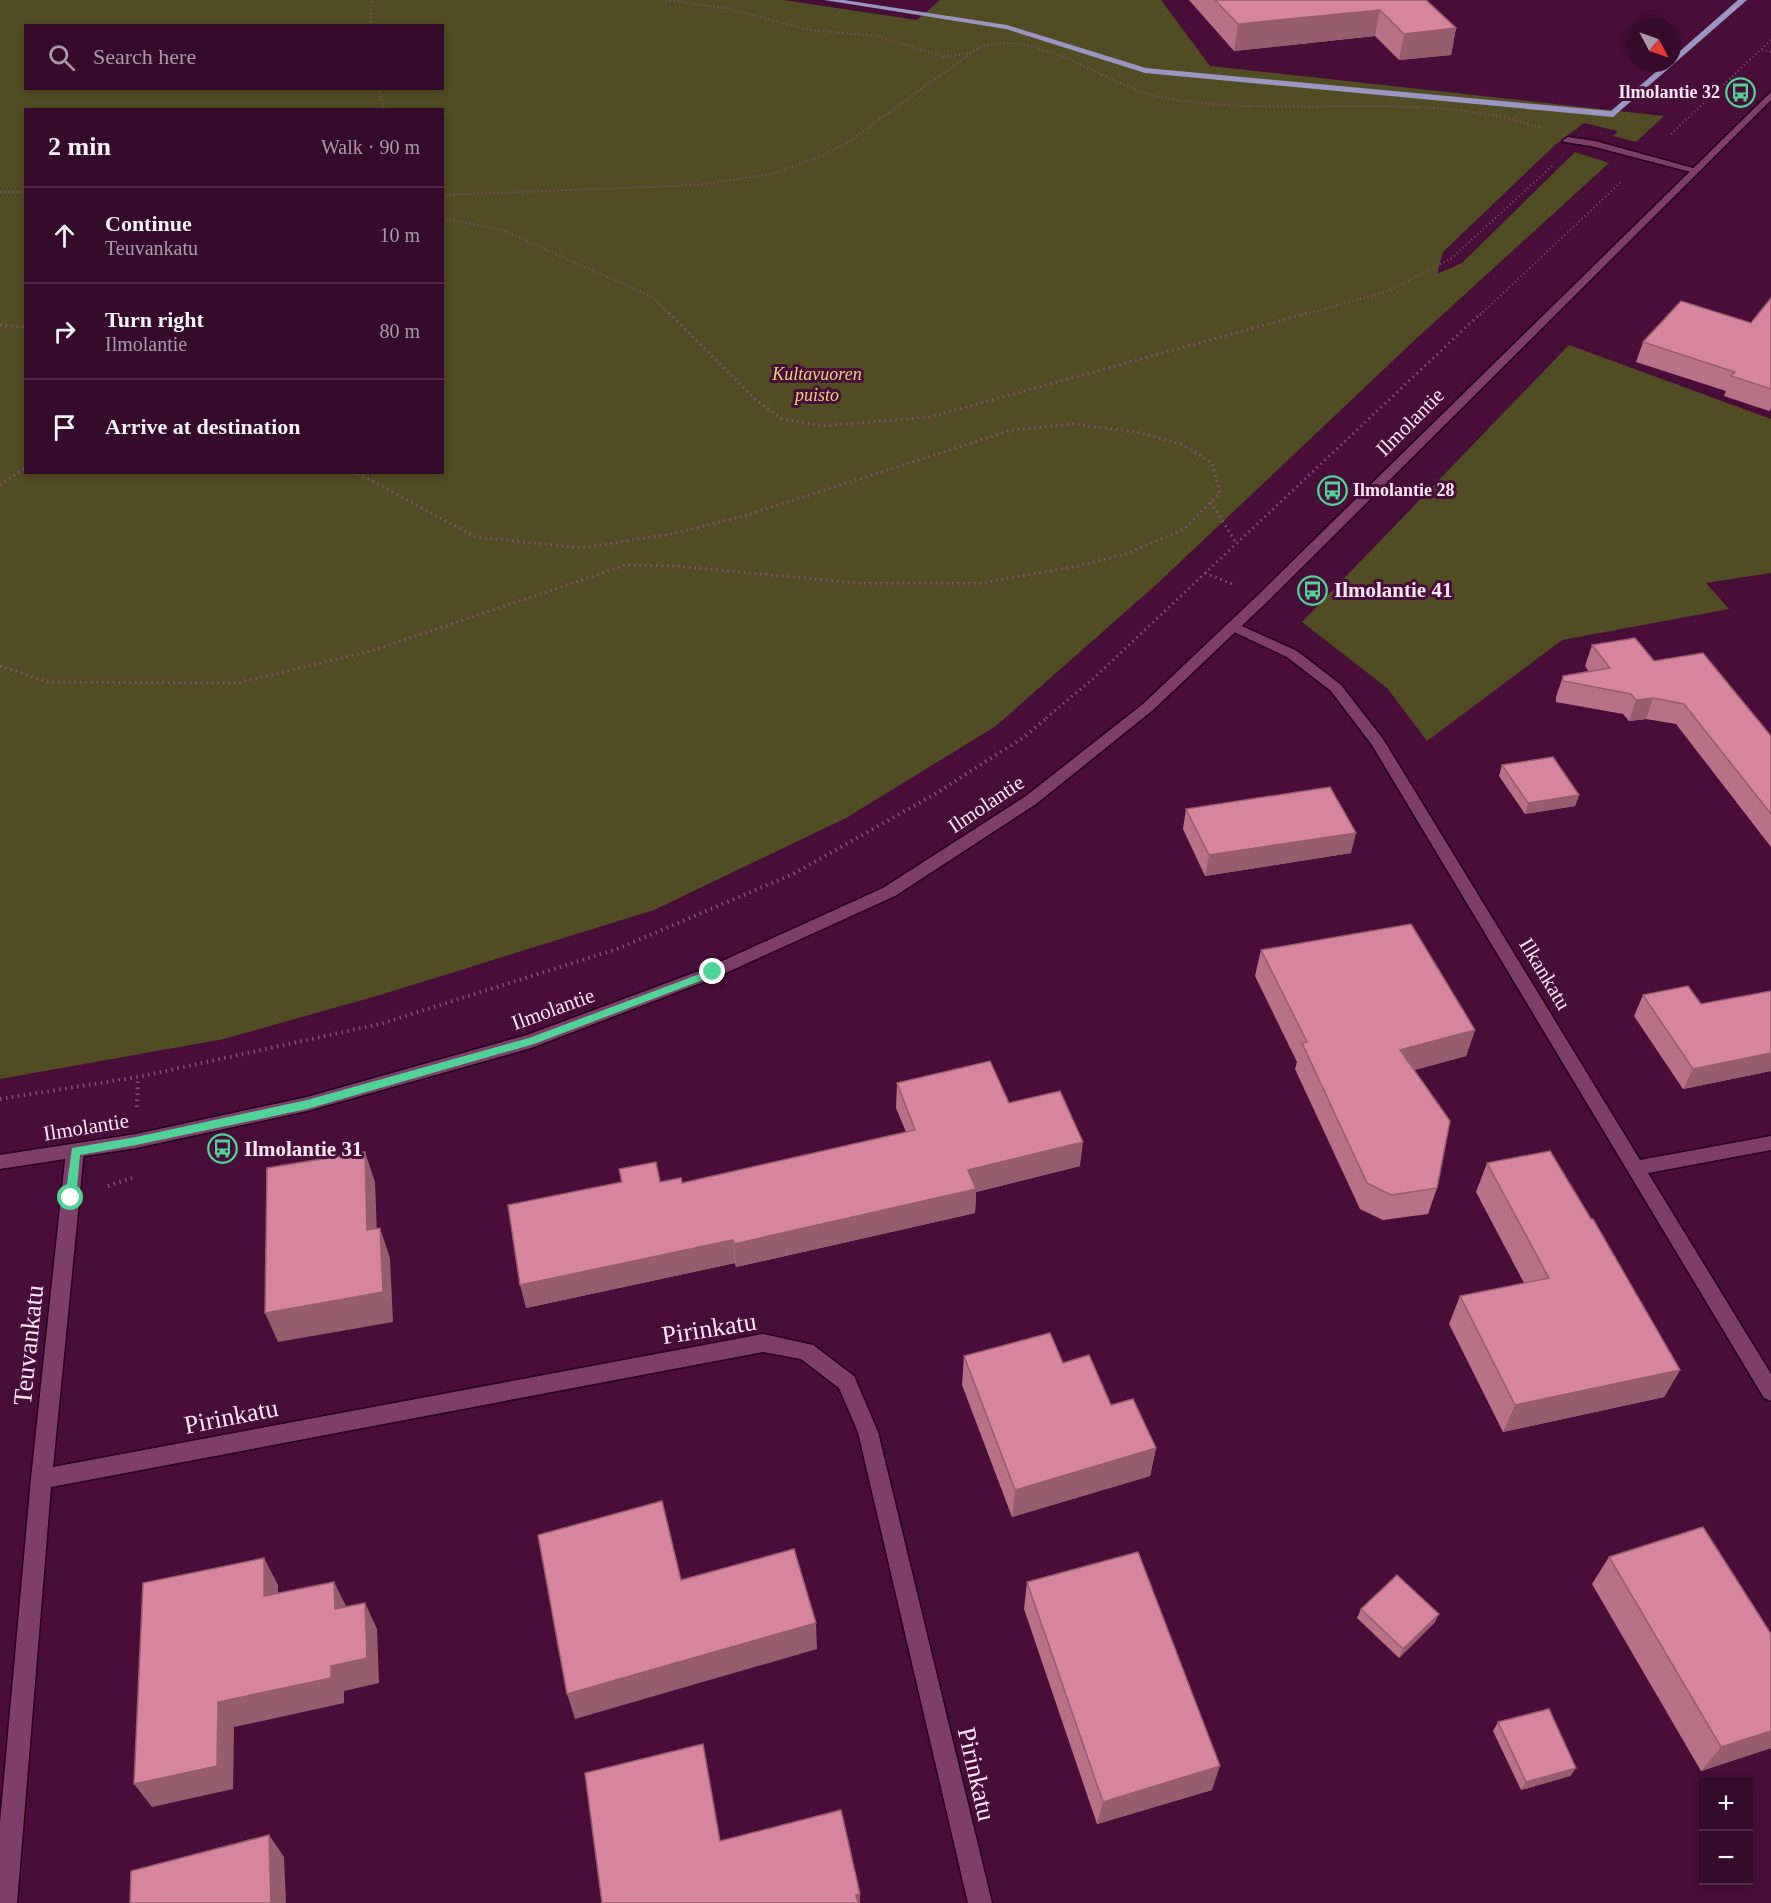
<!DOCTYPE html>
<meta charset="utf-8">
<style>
body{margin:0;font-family:Georgia,serif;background:#411837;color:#f1f3f6}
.controls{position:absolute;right:18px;bottom:18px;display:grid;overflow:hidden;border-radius:0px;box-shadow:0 3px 9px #0003}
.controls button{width:54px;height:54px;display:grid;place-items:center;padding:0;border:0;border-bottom:2px solid #502b47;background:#360a2b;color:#f1f3f6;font:30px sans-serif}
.compass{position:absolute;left:1627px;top:18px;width:54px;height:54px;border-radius:50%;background:#360a2b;box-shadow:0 3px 9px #0003;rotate:131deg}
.stop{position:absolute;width:18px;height:18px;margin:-14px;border:4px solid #50d398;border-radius:50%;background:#fff}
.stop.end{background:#50d398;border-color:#fff;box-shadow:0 2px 6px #0008}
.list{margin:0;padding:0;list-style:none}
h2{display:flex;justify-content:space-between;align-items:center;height:78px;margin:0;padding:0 24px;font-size:26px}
h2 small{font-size:20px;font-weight:400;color:#aa9aa9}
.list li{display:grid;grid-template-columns:39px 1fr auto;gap:18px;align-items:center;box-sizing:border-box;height:96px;padding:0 24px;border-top:2px solid #502b47}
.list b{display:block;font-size:22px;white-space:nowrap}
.list p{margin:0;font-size:20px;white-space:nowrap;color:#aa9aa9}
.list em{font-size:20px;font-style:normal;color:#aa9aa9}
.icon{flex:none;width:33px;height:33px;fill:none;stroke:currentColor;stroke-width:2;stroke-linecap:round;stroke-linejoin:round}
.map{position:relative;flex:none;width:1771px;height:1903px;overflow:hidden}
.search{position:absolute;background:#360a2b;box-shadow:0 3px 9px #0003;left:24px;top:24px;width:420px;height:66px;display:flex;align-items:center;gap:15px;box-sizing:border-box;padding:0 21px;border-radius:0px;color:#aa9aa9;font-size:22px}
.panel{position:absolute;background:#360a2b;box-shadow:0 3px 9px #0003;left:24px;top:108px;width:420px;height:366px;border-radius:0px}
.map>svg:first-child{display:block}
.green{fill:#524c22;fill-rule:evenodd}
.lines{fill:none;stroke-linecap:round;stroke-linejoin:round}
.stream{fill:#9a95c2;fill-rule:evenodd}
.service-casing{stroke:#27001d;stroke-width:3}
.minor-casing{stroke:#27001d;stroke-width:3}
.tertiary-casing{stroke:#27001d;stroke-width:3}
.path-far2{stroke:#825275;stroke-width:2;stroke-dasharray:1 3;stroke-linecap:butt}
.path-far1{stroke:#825275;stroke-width:3;stroke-dasharray:1.5 4;stroke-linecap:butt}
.path{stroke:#825275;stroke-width:4;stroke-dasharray:1.5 4.5;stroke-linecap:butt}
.service{fill:#7d3f6a;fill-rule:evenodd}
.minor{fill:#7d3f6a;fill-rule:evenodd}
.tertiary{fill:#7d3f6a;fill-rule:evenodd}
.wall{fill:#b87288}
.shaded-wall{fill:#965d6f}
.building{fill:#d6859e;stroke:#965d6f;stroke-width:1.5}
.route{fill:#50d398}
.labels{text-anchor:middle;stroke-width:6;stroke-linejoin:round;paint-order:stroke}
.far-poi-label{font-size:18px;font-weight:bold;fill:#fee7f5;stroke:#480d39;text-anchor:end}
.far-park-label{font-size:18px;font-style:italic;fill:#e4d575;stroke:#480d39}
.street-label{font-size:21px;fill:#fee7f5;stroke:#480d39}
.poi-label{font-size:21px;font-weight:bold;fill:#fee7f5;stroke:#480d39;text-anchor:start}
.near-street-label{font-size:26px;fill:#fee7f5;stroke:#480d39}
</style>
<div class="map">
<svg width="1771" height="1903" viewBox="0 0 1771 1903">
<rect width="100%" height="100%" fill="#480d39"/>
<path class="green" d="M 0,0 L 783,0 L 917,20 L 940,0 L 1161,0 L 1210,66 L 1664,116 L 1636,142 L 1613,136 L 1618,131 L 1584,123 L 1555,145 L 1443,252 L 1437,274 L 1462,263 L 1575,152 L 1609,163 L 1418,337 L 1158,583 L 996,726 L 846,818 L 654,910 L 380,995 L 224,1039 L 0,1079 ZM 26,26 L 442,26 L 442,88 L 26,88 ZM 26,110 L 442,110 L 442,472 L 26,472 Z
M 1569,345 L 1771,419 L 1771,573 L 1706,583 L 1729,609 L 1562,640 L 1427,741 L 1387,688 L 1302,622 Z"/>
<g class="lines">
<path class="stream" d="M 824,0 L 844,0 L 1007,25 L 1146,68 L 1611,111 L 1666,63 L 1672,63 L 1672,58 L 1738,0 L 1747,0 L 1613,117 L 1145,73 L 1006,29 Z"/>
<defs>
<path id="service" d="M 1568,137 L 1595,141 L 1700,170 L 1695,173 L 1591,146 L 1564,142 L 1563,140 Z"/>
<path id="minor" d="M 1233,622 L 1297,651 L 1341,685 L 1383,739 L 1640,1160 L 1771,1136 L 1771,1150 L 1648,1173 L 1771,1374 L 1771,1401 L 1764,1398 L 1372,745 L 1331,691 L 1287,657 L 1228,629 L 1226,626 L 1228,623 Z
M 75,1144 L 81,1146 L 84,1151 L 53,1467 L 763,1334 L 813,1345 L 854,1376 L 878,1432 L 992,1903 L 968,1903 L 858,1432 L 839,1388 L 801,1359 L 763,1352 L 51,1487 L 17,1903 L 0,1903 L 0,1823 L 31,1479 L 66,1151 L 69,1146 Z"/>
<path id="tertiary" d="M 1771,92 L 1771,100 L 1268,601 L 1153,710 L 1036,804 L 895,896 L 719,976 L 531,1048 L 307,1111 L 136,1148 L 0,1169 L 0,1155 L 136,1134 L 307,1097 L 527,1035 L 707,968 L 883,888 L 1026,796 L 1143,704 L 1258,595 Z"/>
</defs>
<use href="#service" class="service-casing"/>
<use href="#minor" class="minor-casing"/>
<use href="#tertiary" class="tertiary-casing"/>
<path class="path-far2" d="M 666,0 L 725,8 L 810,30 L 876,36 L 944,57 L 970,53
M 370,26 L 372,0
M 1762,50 L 1771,52
M 378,88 L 384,110
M 1671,134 L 1771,40
M 0,192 L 26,192
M 442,195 L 698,185 L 772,174 L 820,157 L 850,141 L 975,50 C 1033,23 1103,85 1160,97 C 1283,121 1422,87 1541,128
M 442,218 L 502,230 L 652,297 L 670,315
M 1302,315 L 1389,291 L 1452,258 L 1554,164
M 1480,315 L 1622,181"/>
<path class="path-far1" d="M 669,313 L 756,400 L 782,419 L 823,426 L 930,417 L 1308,313
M 0,325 L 26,327
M 0,485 L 26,467
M 1211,502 L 1236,543
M 1205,573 L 1232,584
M 0,666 L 48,682 L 237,683 L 371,651 L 626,565 L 675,566 L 858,583 L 982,583 L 1078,566 L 1126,554 L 1184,529 L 1220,493 L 1212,463 L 1181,444 L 1137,432 L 1073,424 L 1012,430 L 744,516 L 671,534 L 582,548 L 476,537 L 355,472
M 1046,718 L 1094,678 L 1481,313"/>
<path class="path" d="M 0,1099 L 138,1077 L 380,1024 L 617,949 L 793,874 L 935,794 L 1024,737 L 1048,717
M 137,1107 L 138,1077
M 108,1186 L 132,1178"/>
<use href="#service" class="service"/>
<use href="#minor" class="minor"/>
<use href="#tertiary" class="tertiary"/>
</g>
<path class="wall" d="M 1189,0 L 1426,0 L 1456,28 L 1451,55 L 1399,60 L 1375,36 L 1234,51 Z
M 1771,298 L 1771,408 L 1769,411 L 1724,396 L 1726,391 L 1636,362 L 1643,342 L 1751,323 Z
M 1592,645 L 1654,661 L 1771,736 L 1771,847 L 1676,724 L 1646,719 L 1629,721 L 1623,714 L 1556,702 L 1556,697 L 1563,676 L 1589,672 L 1585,666 Z
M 1502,765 L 1579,795 L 1575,806 L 1525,814 L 1499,776 Z
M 1186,809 L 1351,853 L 1205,876 L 1183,829 Z
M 1261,950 L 1475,1030 L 1466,1056 L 1414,1070 L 1437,1188 L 1428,1214 L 1383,1220 L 1360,1209 L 1295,1069 L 1297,1062 L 1255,976 Z
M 1771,991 L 1771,1071 L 1683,1089 L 1634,1016 L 1643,995 L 1701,1004 Z
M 897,1083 L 1009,1103 L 1080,1166 L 976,1192 L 975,1213 L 736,1267 L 735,1263 L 526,1308 L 621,1182 L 619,1169 L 660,1182 L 682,1183 L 906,1132 L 896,1108 Z
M 1487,1163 L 1591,1219 L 1680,1370 L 1664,1397 L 1503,1432 L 1449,1324 L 1460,1296 L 1524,1283 L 1476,1192 Z
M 964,1356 L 1063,1363 L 1111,1405 L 1156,1448 L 1150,1476 L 1012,1517 L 962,1385 Z
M 1609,1557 L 1771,1748 L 1701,1771 L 1592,1584 Z
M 1027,1582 L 1212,1790 L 1097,1824 L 1024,1609 Z
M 1361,1609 L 1435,1622 L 1399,1658 L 1357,1618 Z
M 1498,1722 L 1576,1768 L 1570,1776 L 1521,1790 L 1493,1731 Z"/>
<path class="shaded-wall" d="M 1380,10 L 1375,36 L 1234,51 L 1238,24 Z
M 1456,28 L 1451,55 L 1399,60 L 1404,34 Z
M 1653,698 L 1646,719 L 1629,721 L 1636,700 Z
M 1579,795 L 1575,806 L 1525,814 L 1528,803 Z
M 1356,833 L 1351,853 L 1205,876 L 1209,855 Z
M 1475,1030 L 1466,1056 L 1393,1076 L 1400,1050 Z
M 1771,1053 L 1771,1071 L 1683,1089 L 1693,1069 Z
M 1083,1142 L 1080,1166 L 976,1192 L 975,1213 L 736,1267 L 734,1244 L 968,1170 Z
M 365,1152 L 375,1182 L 378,1260 L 367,1230 Z
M 380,1228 L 390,1258 L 393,1322 L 278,1342 L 265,1313 Z
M 733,1240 L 735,1263 L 526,1308 L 520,1285 Z
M 1680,1370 L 1664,1397 L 1503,1432 L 1515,1405 Z
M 1156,1448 L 1150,1476 L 1012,1517 L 1015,1490 Z
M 264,1558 L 278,1585 L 278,1622 L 264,1596 Z
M 334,1582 L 347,1608 L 335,1609 Z
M 365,1603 L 377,1629 L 379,1683 L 344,1691 L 344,1703 L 234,1727 L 233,1789 L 152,1807 L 134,1784 L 218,1702 L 331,1666 Z
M 1439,1614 L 1435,1622 L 1399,1658 L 1403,1649 Z
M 816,1623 L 817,1649 L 575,1719 L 567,1694 Z
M 1771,1731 L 1771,1748 L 1701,1771 L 1721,1747 Z
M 1220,1766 L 1212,1790 L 1097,1824 L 1103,1802 Z
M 1576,1768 L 1570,1776 L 1521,1790 L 1526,1782 Z
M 269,1835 L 284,1857 L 286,1903 L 271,1903 Z
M 860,1894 L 860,1903 L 856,1903 L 856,1895 Z"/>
<path class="building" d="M 1215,0 L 1426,0 L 1456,28 L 1404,34 L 1380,10 L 1238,24 Z
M 1771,298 L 1771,389 L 1731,376 L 1735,372 L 1643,342 L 1681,301 L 1751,323 Z
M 1635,638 L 1654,661 L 1703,653 L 1771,736 L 1771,814 L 1684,704 L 1653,698 L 1636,700 L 1631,694 L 1563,681 L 1563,676 L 1610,668 L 1592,645 Z
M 1553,757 L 1579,795 L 1528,803 L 1502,765 Z
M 1330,787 L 1356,833 L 1209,855 L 1186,809 Z
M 1411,924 L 1475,1030 L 1400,1050 L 1450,1121 L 1437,1188 L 1391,1195 L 1367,1183 L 1302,1043 L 1307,1042 L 1261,950 Z
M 1688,986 L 1701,1004 L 1771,991 L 1771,1053 L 1693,1069 L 1643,995 Z
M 990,1061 L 1009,1103 L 1060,1091 L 1083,1142 L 968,1170 L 976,1189 L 734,1244 L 733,1240 L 520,1285 L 508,1205 L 622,1182 L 619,1169 L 656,1162 L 660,1182 L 681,1178 L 682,1183 L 915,1130 L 897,1083 Z
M 1550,1151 L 1591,1219 L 1593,1219 L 1680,1370 L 1515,1405 L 1460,1296 L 1549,1278 L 1487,1163 Z
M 365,1152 L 367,1230 L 380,1228 L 383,1292 L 265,1313 L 267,1168 Z
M 1050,1333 L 1063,1363 L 1089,1355 L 1111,1405 L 1133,1399 L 1156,1448 L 1015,1490 L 964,1356 Z
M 662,1501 L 681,1580 L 794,1549 L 816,1623 L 567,1694 L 538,1535 Z
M 1703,1527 L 1771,1634 L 1771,1731 L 1721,1747 L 1609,1557 Z
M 1138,1552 L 1220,1766 L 1103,1802 L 1027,1582 Z
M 264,1558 L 264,1596 L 334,1582 L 335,1609 L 365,1603 L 367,1658 L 331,1666 L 331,1678 L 218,1702 L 217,1766 L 134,1784 L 143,1583 Z
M 1397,1575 L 1439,1614 L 1403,1649 L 1361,1609 Z
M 1549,1709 L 1576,1768 L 1526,1782 L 1498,1722 Z
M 703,1744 L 720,1841 L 841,1810 L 860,1894 L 856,1895 L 858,1903 L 602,1903 L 585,1773 Z
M 269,1835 L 271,1903 L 130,1903 L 131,1871 Z"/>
<path class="route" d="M 713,969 L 716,970 L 716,975 L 534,1044 L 307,1109 L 136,1145 L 80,1155 L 76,1198 L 71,1203 L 65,1198 L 72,1148 L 136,1137 L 307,1100 L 529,1038 Z"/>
<defs>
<symbol id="bus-ring" viewBox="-11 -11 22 22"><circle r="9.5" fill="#480d39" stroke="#50d398" stroke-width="1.5"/><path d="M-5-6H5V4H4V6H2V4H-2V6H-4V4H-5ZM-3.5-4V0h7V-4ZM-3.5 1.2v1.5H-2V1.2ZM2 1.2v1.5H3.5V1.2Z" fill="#50d398"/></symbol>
</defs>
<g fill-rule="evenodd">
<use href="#bus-ring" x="1724" y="76" width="33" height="33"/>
<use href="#bus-ring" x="1316" y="474" width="33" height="33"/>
<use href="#bus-ring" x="1296" y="574" width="33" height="33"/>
<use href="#bus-ring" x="206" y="1132" width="33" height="33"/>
</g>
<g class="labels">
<g class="far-poi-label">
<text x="1720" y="98">Ilmolantie 32</text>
<text x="1353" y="496" text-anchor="start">Ilmolantie 28</text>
</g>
<g class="far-park-label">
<text x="817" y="380">Kultavuoren<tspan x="817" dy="21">puisto</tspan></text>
</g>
<g class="street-label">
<text transform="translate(1410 422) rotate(-45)" y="7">Ilmolantie</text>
<text transform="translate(986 804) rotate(-34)" y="7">Ilmolantie</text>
<text transform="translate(1545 974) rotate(59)" y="7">Ilkankatu</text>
<text transform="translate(553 1009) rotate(-20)" y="7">Ilmolantie</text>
<text transform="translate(86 1127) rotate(-9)" y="7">Ilmolantie</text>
</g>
<g class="poi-label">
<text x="1334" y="597">Ilmolantie 41</text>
<text x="244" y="1156">Ilmolantie 31</text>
</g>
<g class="near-street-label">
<text transform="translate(709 1328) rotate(-9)" y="9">Pirinkatu</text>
<text transform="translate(28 1345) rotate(-84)" y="9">Teuvankatu</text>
<text transform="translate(231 1416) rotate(-11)" y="9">Pirinkatu</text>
<text transform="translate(977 1774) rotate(77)" y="9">Pirinkatu</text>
</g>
</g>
</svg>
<div class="controls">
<button>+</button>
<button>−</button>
</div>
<svg class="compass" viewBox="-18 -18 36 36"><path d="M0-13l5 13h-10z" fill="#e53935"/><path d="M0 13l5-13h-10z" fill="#aa9aa9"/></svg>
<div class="stop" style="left:71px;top:1198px"></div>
<div class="stop end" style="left:713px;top:972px"></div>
<div class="search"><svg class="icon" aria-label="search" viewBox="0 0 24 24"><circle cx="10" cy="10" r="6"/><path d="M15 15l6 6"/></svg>Search here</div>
<section class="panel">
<h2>2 min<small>Walk · 90 m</small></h2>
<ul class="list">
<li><svg class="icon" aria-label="ahead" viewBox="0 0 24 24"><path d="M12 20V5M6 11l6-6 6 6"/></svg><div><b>Continue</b><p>Teuvankatu</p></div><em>10 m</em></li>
<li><svg class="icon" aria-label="right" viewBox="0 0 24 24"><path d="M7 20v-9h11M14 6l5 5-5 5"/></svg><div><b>Turn right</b><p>Ilmolantie</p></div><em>80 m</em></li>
<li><svg class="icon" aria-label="arrive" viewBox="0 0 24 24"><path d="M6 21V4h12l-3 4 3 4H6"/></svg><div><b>Arrive at destination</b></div></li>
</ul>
</section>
</div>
